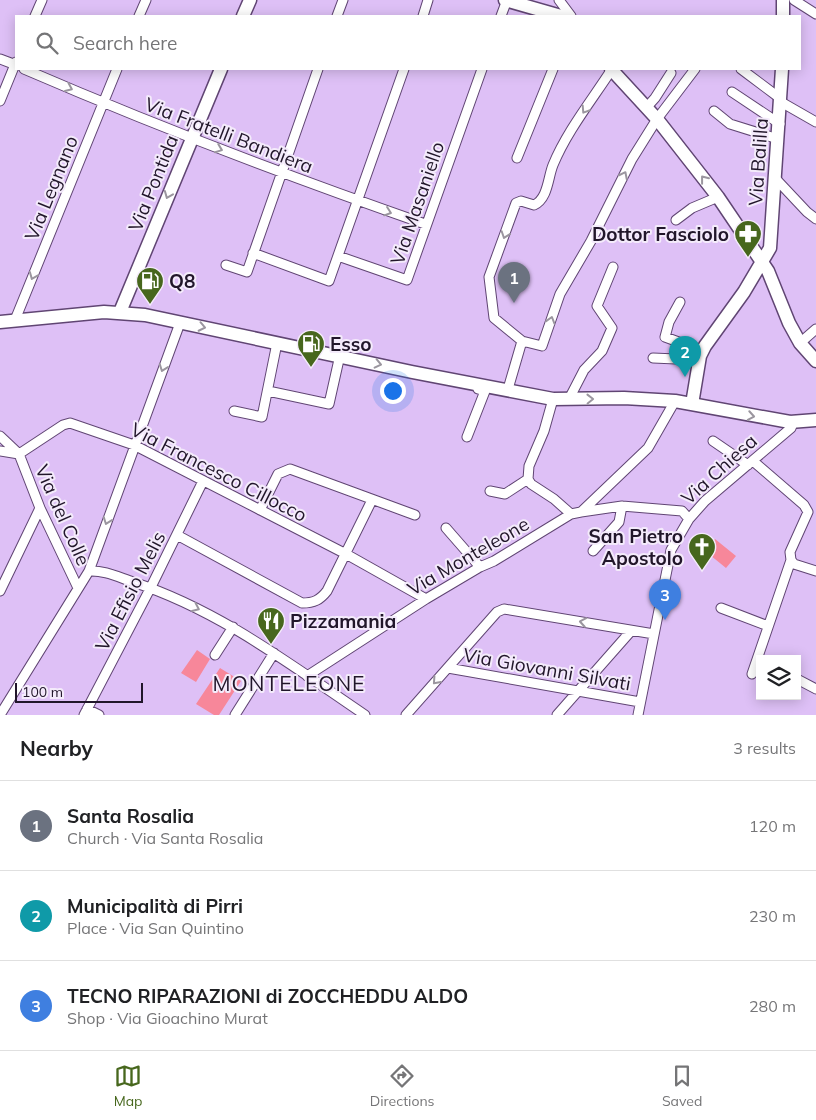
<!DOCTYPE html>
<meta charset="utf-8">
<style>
body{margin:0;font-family:Mulish,sans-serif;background:#f6f6f6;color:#202124}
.controls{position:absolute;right:15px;bottom:15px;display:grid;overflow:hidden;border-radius:0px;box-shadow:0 2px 12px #0003}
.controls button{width:45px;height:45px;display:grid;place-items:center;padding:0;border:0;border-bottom:1px solid #e0e0e0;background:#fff;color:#202124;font:25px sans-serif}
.scale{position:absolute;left:15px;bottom:12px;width:128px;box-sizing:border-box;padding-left:5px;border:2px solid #21162a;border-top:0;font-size:14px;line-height:18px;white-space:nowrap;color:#21162a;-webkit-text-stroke:4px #f4ebfb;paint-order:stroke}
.you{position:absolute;left:392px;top:390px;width:18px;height:18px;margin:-12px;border:4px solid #fff;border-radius:50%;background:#1a73e8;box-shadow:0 0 0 8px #1a73e833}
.badge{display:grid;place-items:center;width:32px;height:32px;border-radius:50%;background:#47671d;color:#fff;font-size:16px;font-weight:700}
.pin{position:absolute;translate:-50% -41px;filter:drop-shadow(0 1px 2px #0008)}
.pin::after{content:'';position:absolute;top:26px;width:18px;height:15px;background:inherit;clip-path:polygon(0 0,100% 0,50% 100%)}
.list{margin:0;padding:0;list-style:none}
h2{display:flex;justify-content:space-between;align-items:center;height:65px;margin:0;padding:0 20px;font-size:21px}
h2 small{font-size:16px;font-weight:400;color:#757577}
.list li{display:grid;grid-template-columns:32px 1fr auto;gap:15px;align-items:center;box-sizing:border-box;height:90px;padding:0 20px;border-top:1px solid #e0e0e0}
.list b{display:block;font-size:19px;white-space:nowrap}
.list p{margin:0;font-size:16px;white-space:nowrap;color:#757577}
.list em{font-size:16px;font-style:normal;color:#757577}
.icon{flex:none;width:28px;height:28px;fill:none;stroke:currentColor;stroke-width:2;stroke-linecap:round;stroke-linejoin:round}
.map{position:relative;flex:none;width:816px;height:715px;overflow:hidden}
.search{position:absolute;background:#fff;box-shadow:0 2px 12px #0003;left:15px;right:15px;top:15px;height:55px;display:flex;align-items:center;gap:12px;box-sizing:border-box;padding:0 18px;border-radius:0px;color:#757577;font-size:19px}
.sheet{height:335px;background:#fff}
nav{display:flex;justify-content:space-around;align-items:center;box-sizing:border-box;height:70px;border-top:1px solid #e0e0e0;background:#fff;font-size:14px;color:#757577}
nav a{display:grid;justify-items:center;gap:2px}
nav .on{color:#47671d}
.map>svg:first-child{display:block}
.green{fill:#f7879a}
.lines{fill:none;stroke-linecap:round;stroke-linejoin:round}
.street-casing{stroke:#604573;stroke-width:11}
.secondary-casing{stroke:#604573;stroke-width:15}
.street{stroke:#fff;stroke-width:9}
.secondary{stroke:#fff;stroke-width:12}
.oneway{stroke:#9b969f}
.labels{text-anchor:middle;stroke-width:4;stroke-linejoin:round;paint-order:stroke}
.street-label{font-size:19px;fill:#21162a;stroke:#f4ebfb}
.poi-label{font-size:19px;font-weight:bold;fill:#21162a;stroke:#f4ebfb;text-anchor:start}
.quarter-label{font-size:21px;letter-spacing:1px;fill:#21162a;stroke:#f4ebfb}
</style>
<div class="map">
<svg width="816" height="715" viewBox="0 0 816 715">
<rect width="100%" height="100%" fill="#dec0f6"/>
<path class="green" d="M 715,539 L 736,556 L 726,568 L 705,551 Z
M 197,650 L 210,659 L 196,682 L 181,673 Z
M 220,668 L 241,681 L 219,715 L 214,715 L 196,704 Z"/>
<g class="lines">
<defs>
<path id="street" d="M 559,0 L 571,16
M 794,0 L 816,14
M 35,16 L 42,0
M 139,16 L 146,0
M 337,16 L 343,0
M 423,16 L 428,0
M 501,16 L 507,0
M 0,59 L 16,65
M 24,69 C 156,126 290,177 425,224
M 741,69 L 781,99
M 732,92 L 780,124
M 0,101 L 16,62
M 781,102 L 816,122
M 646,108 L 655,98 L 671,73
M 714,111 L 730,124 L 778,139
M 517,158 L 553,69
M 775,178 L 807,212 L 816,219
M 676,220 L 692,208 L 718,197
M 253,253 L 329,281 L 404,69
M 338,256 L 407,280 L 482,69
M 226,265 L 247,272 L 318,69
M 680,302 L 669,322 L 665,337 L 703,351
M 15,320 L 117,69
M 522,341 L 542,346 L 560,294 L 591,241 L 632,159 L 657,119 L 695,69
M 522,341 L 494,318 L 489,277 L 516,203 L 521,201 L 534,205 C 548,199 548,177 553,165 C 567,131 592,100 612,69
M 800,343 L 816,329
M 653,358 L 699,360
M 508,389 L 522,341
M 268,391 L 329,404 L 340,355
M 553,399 L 544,431 L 529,466 L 528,479 L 531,484 L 554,499 L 571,514
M 569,399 L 584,370 L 602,351 L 612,328 L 597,306 L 613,267
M 234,411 L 262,417 L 277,343
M 0,436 L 19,454 L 40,508 L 78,588
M 467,437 L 485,391 L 478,389 L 480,385
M 713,441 L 748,465
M 0,451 L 19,454
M 19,454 L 63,425 L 70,423 L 134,445 L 346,554 L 426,599
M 490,491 L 505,494 L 528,479
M 260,510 L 278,474 L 290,469 L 415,515
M 581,512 L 648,448 L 675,401
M 446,528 L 480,567
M 177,535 L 302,603 C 314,603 320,600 327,591 L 372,500
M 593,551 L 619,522 L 622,506
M 791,560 L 794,564 L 816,571
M 89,571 C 104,570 118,577 133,582 C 219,610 291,665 365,715
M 0,591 L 40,508
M 721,608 L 768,626
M 215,655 L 233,627
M 448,668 L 640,702
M 752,674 L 791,560 L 790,552 L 808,512 L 804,505 L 753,461
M 307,676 L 426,599 L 480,567 L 494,561 L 571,514 L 581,512 L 622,506 L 682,511 L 689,519
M 797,679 L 816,689
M 87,709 L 99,715
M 0,715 L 89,571 L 180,323
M 84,715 L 151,587 L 203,481
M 235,715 L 274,653
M 406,715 L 497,612 L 504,609 L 654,634
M 557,715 L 631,631
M 638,715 L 671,550 L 689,519 L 705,501 L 791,428 L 793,423"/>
<path id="secondary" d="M 505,0 L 561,16
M 243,16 L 250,0
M 783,16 L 783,0
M 611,69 L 657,119 L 718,197 L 768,271 L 789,323 L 800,343 L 816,361
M 120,312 L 221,69
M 0,322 L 104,312 L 145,315 L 412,372 L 553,399 L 624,398 L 675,401 L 790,422 L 816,420
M 692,404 L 700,356 L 705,346 L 744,292 L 770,248 L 782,69"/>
</defs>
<use href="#street" class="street-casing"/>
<use href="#secondary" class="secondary-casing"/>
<use href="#street" class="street"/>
<use href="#secondary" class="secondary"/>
</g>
<defs><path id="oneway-chevron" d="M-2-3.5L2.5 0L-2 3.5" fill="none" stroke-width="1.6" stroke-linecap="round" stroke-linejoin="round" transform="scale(1.25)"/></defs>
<g class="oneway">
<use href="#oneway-chevron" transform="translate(69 88) rotate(24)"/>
<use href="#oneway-chevron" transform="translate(585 110) rotate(123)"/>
<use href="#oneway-chevron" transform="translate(219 149) rotate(21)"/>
<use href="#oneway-chevron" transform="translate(624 175) rotate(-63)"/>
<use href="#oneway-chevron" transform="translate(704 179) rotate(-128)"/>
<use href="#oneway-chevron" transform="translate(168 195) rotate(112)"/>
<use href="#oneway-chevron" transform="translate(388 212) rotate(19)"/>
<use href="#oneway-chevron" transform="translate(505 235) rotate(109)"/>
<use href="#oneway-chevron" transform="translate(33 276) rotate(112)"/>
<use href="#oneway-chevron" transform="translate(551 320) rotate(-73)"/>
<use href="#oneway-chevron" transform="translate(202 327) rotate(12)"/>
<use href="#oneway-chevron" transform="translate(378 364) rotate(13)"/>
<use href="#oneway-chevron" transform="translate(163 368) rotate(110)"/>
<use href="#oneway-chevron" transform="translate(590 399) rotate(-1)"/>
<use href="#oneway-chevron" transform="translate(751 416) rotate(10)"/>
<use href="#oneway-chevron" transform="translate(107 521) rotate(110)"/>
<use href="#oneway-chevron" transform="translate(196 608) rotate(25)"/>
<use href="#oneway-chevron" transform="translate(583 622) rotate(-170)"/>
<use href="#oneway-chevron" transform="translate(436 681) rotate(132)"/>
</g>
<defs>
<symbol id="pharmacy-pin" viewBox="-11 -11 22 30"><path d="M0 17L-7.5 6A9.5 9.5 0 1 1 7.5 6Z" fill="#47671d" stroke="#f4ebfb"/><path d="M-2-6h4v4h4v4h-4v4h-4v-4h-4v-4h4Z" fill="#fff"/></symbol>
<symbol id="fuel-pin" viewBox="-11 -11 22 30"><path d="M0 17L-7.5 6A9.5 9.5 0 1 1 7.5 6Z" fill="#47671d" stroke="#f4ebfb"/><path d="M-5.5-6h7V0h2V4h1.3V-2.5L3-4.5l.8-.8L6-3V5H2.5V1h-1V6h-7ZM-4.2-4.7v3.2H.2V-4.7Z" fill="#fff"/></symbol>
<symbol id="church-pin" viewBox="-11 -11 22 30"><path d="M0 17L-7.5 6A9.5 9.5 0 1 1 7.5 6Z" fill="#47671d" stroke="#f4ebfb"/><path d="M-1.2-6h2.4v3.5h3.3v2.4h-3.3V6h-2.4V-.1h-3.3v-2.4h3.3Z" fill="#fff"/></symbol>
<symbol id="restaurant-pin" viewBox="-11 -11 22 30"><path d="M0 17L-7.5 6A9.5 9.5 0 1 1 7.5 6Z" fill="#47671d" stroke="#f4ebfb"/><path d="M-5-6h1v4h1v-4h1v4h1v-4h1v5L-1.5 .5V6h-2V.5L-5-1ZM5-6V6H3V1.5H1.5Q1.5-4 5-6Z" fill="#fff"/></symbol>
</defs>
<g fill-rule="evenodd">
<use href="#pharmacy-pin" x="732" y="218" width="32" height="43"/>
<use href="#fuel-pin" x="134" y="265" width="32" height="43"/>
<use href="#fuel-pin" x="295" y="328" width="32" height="43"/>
<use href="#church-pin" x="686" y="531" width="32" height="43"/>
<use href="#restaurant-pin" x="255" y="605" width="32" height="43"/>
</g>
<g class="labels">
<g class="street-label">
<text transform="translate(229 135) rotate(21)" y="7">Via Fratelli Bandiera</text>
<text transform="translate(758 162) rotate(-86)" y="7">Via Balilla</text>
<text transform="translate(153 183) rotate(-68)" y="7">Via Pontida</text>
<text transform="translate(51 188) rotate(-68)" y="7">Via Legnano</text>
<text transform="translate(417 203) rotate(-71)" y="7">Via Masaniello</text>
<text transform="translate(719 469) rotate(-42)" y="7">Via Chiesa</text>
<text transform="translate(219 472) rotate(27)" y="7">Via Francesco Cillocco</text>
<text transform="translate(63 515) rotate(66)" y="7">Via del Colle</text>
<text transform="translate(468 556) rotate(-30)" y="7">Via Monteleone</text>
<text transform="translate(130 591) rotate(-63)" y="7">Via Efisio Melis</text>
<text transform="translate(547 669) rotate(10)" y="7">Via Giovanni Silvati</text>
</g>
<g class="poi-label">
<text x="729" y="241" text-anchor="end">Dottor Fasciolo</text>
<text x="169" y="288">Q8</text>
<text x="330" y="351">Esso</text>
<text x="683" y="543" text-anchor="end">San Pietro<tspan x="683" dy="22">Apostolo</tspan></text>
<text x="290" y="628">Pizzamania</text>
</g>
<g class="quarter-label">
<text x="289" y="691">MONTELEONE</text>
</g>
</g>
</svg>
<div class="controls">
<button><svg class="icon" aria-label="layers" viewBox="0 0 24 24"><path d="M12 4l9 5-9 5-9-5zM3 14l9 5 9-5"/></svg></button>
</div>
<div class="scale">100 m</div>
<div class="you"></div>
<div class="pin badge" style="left:514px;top:303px;background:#6b7280">1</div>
<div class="pin badge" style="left:685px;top:377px;background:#0f9aa8">2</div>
<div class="pin badge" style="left:665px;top:620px;background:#3f7fe0">3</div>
<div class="search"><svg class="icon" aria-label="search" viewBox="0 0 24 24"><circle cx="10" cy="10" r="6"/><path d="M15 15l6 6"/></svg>Search here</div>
</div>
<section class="sheet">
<h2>Nearby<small>3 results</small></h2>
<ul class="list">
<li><span class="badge" style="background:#6b7280">1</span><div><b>Santa Rosalia</b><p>Church · Via Santa Rosalia</p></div><em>120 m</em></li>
<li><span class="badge" style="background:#0f9aa8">2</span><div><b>Municipalità di Pirri</b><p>Place · Via San Quintino</p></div><em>230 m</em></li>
<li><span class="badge" style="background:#3f7fe0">3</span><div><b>TECNO RIPARAZIONI di ZOCCHEDDU ALDO</b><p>Shop · Via Gioachino Murat</p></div><em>280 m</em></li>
</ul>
</section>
<nav>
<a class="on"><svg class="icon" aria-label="map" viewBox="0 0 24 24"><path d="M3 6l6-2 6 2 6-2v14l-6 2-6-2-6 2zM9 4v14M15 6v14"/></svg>Map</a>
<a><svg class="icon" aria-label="directions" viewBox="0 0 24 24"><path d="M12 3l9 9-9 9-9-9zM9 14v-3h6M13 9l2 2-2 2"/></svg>Directions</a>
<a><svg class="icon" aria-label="saved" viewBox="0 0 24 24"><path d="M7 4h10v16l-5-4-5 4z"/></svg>Saved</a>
</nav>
